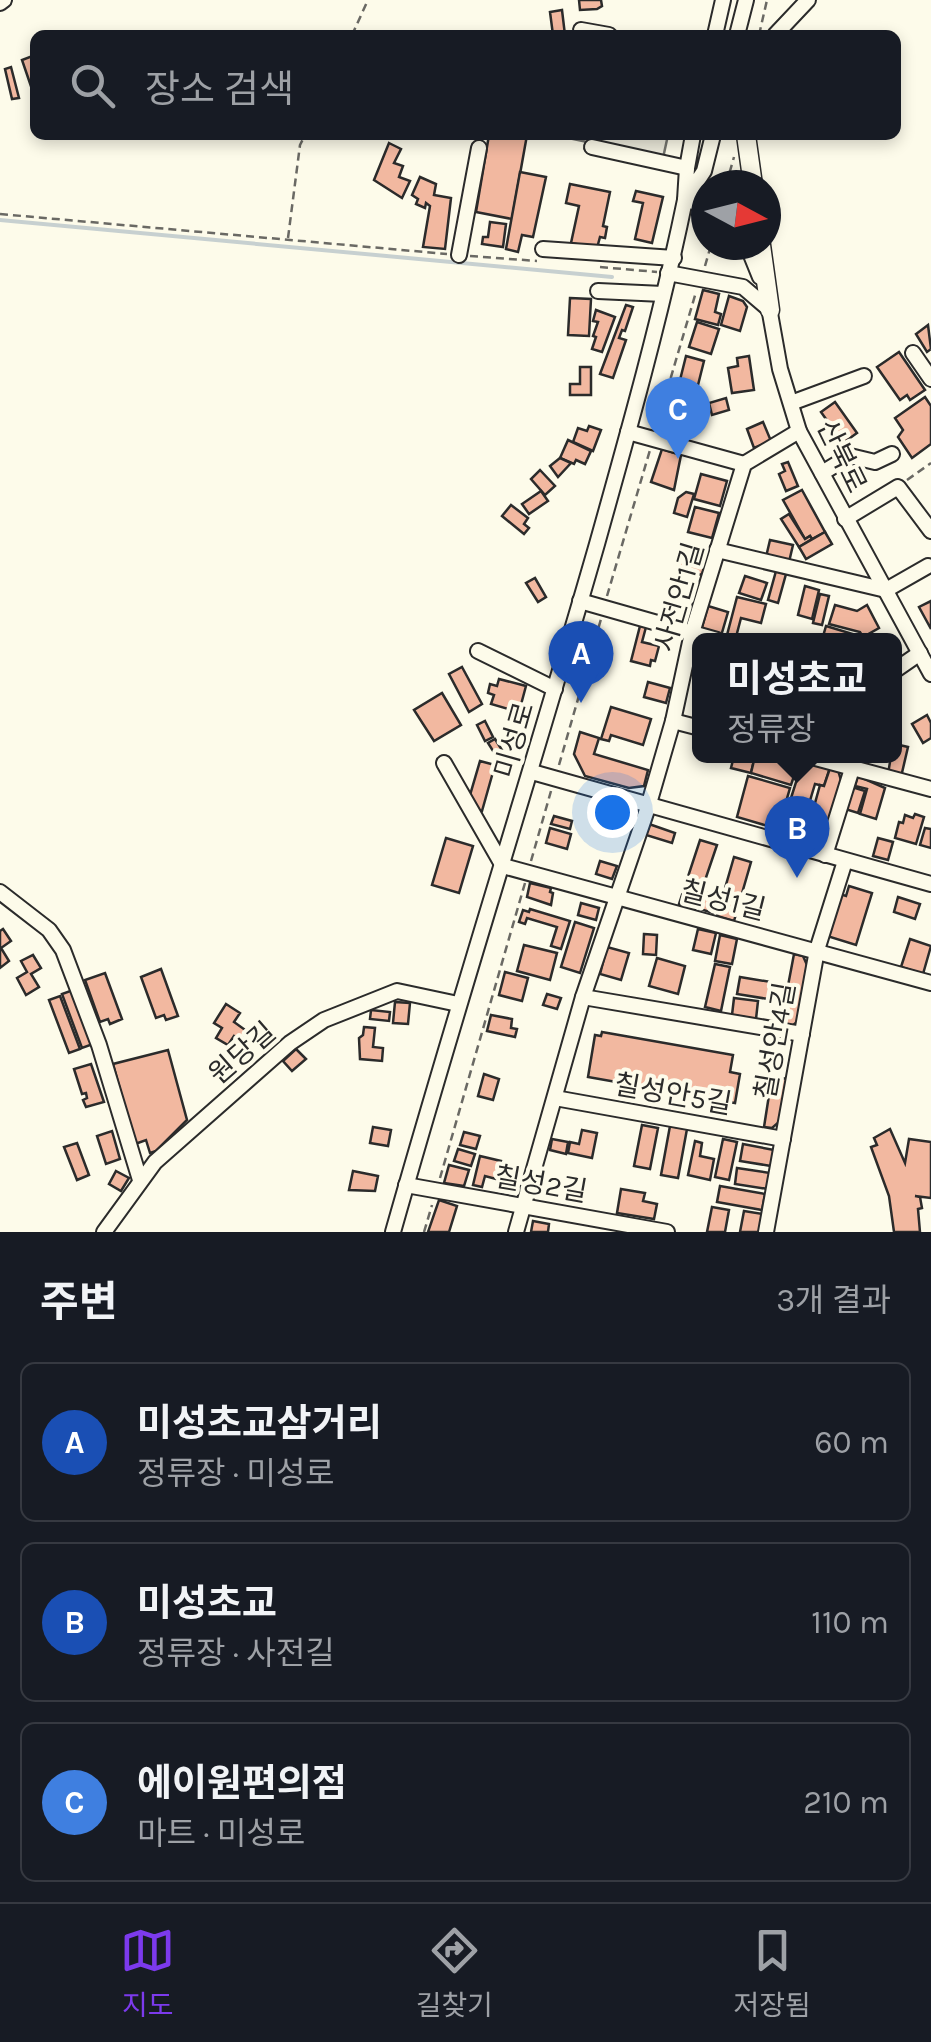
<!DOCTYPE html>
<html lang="ko">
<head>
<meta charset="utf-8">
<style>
  :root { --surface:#171b24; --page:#20242c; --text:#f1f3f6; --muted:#9ea1a6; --line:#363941; --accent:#7c3aed }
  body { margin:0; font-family:Karla,"Noto Sans KR",sans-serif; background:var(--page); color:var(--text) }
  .compass { position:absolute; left:691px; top:170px; width:90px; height:90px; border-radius:50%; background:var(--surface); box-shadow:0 5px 15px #0003; rotate:97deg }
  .you { position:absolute; left:612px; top:812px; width:35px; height:35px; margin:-25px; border:8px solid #fff; border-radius:50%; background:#1a73e8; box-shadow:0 0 0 15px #1a73e833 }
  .badge { display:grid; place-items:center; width:65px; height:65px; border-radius:50%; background:var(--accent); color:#fff; font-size:32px; font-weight:700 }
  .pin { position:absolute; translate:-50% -82px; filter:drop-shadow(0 2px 5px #0008) }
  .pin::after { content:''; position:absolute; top:52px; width:35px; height:30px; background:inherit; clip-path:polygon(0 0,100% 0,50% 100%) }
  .popup { position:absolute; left:692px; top:633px; width:210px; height:130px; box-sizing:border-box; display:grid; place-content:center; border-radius:15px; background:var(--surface); filter:drop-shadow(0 2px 8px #0005); font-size:32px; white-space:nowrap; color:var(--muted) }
  .popup b { font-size:38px; color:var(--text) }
  .popup::after { content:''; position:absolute; left:50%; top:100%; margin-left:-20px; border:20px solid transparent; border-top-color:var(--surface) }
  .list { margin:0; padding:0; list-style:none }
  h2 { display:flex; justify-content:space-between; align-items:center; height:130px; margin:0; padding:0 40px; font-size:42px }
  h2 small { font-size:32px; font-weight:400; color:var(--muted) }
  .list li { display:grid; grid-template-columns:65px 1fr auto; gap:30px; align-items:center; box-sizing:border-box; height:160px; margin:0 20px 20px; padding:0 20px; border:2px solid var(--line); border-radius:15px }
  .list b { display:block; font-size:38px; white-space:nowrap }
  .list p { margin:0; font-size:32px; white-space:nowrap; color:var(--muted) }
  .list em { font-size:32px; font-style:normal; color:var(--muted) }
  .icon { flex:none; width:55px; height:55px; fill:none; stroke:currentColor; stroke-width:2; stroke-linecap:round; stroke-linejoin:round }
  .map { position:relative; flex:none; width:931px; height:1232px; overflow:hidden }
  .search { position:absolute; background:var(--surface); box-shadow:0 5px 15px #0003; left:30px; right:30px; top:30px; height:110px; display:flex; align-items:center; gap:25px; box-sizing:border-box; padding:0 35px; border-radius:15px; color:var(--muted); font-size:38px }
  .sheet { height:670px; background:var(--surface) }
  nav { display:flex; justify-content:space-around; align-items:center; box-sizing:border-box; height:140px; border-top:2px solid var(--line); background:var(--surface); font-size:28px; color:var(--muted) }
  nav a { display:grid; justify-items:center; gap:5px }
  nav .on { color:var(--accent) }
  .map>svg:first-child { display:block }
  .parking { fill:#eceadb; stroke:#74746e; stroke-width:2.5 }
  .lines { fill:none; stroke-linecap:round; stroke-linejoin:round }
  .stream { stroke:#c7d0d0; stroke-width:4 }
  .building { fill:#f2b8a0; stroke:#2b2b2b; stroke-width:2.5 }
  .minor-casing { stroke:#2b2b2b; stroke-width:18 }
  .major-casing { stroke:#2b2b2b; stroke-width:21 }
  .path { stroke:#6a6964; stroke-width:2.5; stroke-dasharray:8 5; stroke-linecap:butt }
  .minor { stroke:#fdfbea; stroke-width:14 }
  .major { stroke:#fdfbea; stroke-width:18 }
  .labels { text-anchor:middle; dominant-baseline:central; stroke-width:8; stroke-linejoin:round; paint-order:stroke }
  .street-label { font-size:28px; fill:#2b2b2b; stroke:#fdfbea }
</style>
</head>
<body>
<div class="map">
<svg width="931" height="1232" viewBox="0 0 931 1232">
  <rect width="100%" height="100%" fill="#fdfbea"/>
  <path class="parking" d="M573,135H668L663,158L573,139Z"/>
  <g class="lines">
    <path class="stream" d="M0,220L612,277"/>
  </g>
  <g class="building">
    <path d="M579,0H601L602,6L597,9L580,10Z"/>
    <path d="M562,10L565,35H553L550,12Z"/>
    <path d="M35,55V98L22,60Z"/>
    <path d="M11,67L19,98L12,99L5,69Z"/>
    <path d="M489,135H527L512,219L476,212Z"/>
    <path d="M389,143L401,149L394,163L403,166L399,177L410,181L402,198L374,180Z"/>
    <path d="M520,172L546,177L533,237L522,235L518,252L506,249Z"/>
    <path d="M420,177L436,184L434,195L451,198L445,249L423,247L430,206L426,203L425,208L416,204L418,199L412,195Z"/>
    <path d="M570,184L610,192L603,226L607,227L605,238L600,237L597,248L571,243L579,206L566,203Z"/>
    <path d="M636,191L663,197L652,243L635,239L643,203L633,201Z"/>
    <path d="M490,222L506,224L503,247L482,244L483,237H488Z"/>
    <path d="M703,290L719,294L715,312L721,314L718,325L695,319Z"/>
    <path d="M729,296L743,301L747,307L740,331L721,325Z"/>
    <path d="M570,298L591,299L589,336L568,335Z"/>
    <path d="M626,305L633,307L625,331L622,330L619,338L626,340L613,378L600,374Z"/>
    <path d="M596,310L615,317L602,352L592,349L596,337L593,336L598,322L593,321Z"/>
    <path d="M697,322L719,329L711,354L689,347Z"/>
    <path d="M928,325L931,349L927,352L916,334Z"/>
    <path d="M899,352L925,390L910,400L907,395L900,400L877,367Z"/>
    <path d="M686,356L704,361L697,389L679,384Z"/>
    <path d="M749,356L754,390L732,393L728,368L738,366L737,358Z"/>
    <path d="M580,367H591V395H570V384H580Z"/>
    <path d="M925,397L931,406V444L912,458L898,437L903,430L895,418Z"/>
    <path d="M726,398L729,410L712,415L709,403Z"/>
    <path d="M835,402L857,433L843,443L821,412Z"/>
    <path d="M763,422L771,441L754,448L747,429Z"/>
    <path d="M589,426L601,430L593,451L573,442L578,428L587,431Z"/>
    <path d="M568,440L591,451L585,464L576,460L574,464L560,458Z"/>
    <path d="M662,449L681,455L674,490L651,482Z"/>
    <path d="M560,458L571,463L558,477L550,466Z"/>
    <path d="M788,462L798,486L786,491L779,474L785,471L782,464Z"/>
    <path d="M540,470L555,486L545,495L531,479Z"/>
    <path d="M701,474L727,481L720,506L694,499Z"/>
    <path d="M802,490L825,532L812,539L810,536L805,539L783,500Z"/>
    <path d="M541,491L548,501L529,514L522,504Z"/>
    <path d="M686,492L694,494L687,517L674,513L678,498Z"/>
    <path d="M511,505L528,518L524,524L529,528L524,534L502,516Z"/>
    <path d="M695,507L719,513L712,538L688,532Z"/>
    <path d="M789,514L805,539L810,536L812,539L799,547L781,519Z"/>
    <path d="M825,532L832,544L806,559L799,547Z"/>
    <path d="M770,540L793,545L789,562L766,557Z"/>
    <path d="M681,554L706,561L702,575L677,568Z"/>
    <path d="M776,571L786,574L778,603L768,600Z"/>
    <path d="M745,576L767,583L761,600L739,593Z"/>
    <path d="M535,578L546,597L538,602L526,583Z"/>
    <path d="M805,586L819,590L812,619L798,615Z"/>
    <path d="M820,594L829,596L822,625L813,623Z"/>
    <path d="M737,597L766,604L761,623L741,618L736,637L727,635Z"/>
    <path d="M931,601V629L919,607Z"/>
    <path d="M835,605L857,611L867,605L879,628L863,637L860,632L829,624Z"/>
    <path d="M708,606L728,612L721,636L701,631Z"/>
    <path d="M640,626L646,627L642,642L659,646L655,661L651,660L650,666L631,661Z"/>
    <path d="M826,626L856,635L854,640H822Z"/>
    <path d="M462,667L482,704L469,712L449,674Z"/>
    <path d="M499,679L526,686L519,712L491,704L494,695L488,693L490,684L497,686Z"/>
    <path d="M648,682L670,688L666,703L644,697Z"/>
    <path d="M442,693L461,725L434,741L414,710Z"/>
    <path d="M611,707L651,719L643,745L611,735L609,741L601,739Z"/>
    <path d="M927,715L931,723V738L923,743L912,724Z"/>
    <path d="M485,721L493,737L485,741L477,725Z"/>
    <path d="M580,732L599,738L594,754L648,770L644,786L629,788L585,776L574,754Z"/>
    <path d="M495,739L507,758L500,762L488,743Z"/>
    <path d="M895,744L908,747L901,777L888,774L891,756H894Z"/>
    <path d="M734,756H755L751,773L731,768Z"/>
    <path d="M755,756H780L799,761L791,785L751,773Z"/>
    <path d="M803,760L830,768L824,786L815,784L809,804L791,798Z"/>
    <path d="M480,761L495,765L482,811L474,809L468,802Z"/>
    <path d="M830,768L838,770L842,784L830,828L826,826L823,836L807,832L820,785L824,786Z"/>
    <path d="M748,776L790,788L778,829L737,817Z"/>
    <path d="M858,776L885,788L876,819L860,814L867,789L855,786Z"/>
    <path d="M852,787L865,791L858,813L845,809Z"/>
    <path d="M915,814L924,817L916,844L895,838L899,822L903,823L905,815L913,818Z"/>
    <path d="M554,816L572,821L570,829L551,824Z"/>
    <path d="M649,824L675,833L672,843L646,835Z"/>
    <path d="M550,828L571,834L567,849L546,843Z"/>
    <path d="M925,828L931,829V848L920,845Z"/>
    <path d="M446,838L473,846L459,893L432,885Z"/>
    <path d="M878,838L893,842L888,860L873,856Z"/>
    <path d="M700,840L717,845L695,910L679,904Z"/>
    <path d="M734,857L751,862L734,921L717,916Z"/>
    <path d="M600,861L617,866L612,879L596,874Z"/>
    <path d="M530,883L551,888L550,892L553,893L551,905L527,897Z"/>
    <path d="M849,886L872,893L856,945L827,936L840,894L846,896Z"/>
    <path d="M705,892L719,896L713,913L700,909Z"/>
    <path d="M898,897L920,904L915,919L894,912Z"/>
    <path d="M581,903L599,908L596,920L578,915Z"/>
    <path d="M530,909L570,921L561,949L551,946L557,927L527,918L525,924L519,922L523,910L529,912Z"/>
    <path d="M575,922L594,928L580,973L561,967Z"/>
    <path d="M3,929L11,941L1,948L9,961L0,968V931Z"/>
    <path d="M698,929L716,933L711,954L693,950Z"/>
    <path d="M644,934L657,935L656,955L643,954Z"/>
    <path d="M720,935L737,939L732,964L715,961Z"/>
    <path d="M910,939L931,946L923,974L901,967Z"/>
    <path d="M524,945L557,953L550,980L517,971Z"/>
    <path d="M607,947L629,953L621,980L600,974Z"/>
    <path d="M794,954L803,956L807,965L797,1022L788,1029L780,1028Z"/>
    <path d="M33,955L41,968L31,974L39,987L26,995L17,978L27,972L21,961Z"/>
    <path d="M657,958L685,966L678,994L649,986Z"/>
    <path d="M715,964L730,967L721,1011L705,1007Z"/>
    <path d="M161,969L178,1016L166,1020L164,1015L156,1018L141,977Z"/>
    <path d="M505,972L528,978L522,1001L499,995Z"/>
    <path d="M105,973L122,1019L110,1024L108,1019L100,1022L85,980Z"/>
    <path d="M740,977L777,983L774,1000L737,994Z"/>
    <path d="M73,990L93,1044L82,1048L62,994Z"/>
    <path d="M547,994L561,998L557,1009L543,1005Z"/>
    <path d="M60,996L80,1049L69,1053L49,1000Z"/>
    <path d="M734,998L758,1001L756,1019L732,1015Z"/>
    <path d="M395,1002L410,1003L408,1024L393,1023Z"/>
    <path d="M226,1004L240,1013L234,1022L248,1032L242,1041L234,1036L228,1045L216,1038L222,1028L214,1023Z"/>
    <path d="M371,1010L390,1012L389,1021L370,1019Z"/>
    <path d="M491,1015L512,1019L511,1028L517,1029L515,1037L487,1031Z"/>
    <path d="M364,1027L375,1028L373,1047L383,1048L382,1061L360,1059L359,1038L363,1035Z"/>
    <path d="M602,1032L733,1055L730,1072L740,1074L735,1103L588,1077L595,1035L601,1036Z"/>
    <path d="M296,1049L306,1059L292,1071L283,1061Z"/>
    <path d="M168,1050L187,1120L156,1151L150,1153L146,1140L135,1144L113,1064Z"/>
    <path d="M91,1064L104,1102L86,1107L83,1100L87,1098L86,1093L82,1094L74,1069Z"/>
    <path d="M484,1074L499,1079L493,1100L478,1096Z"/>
    <path d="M772,1076L787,1079L779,1122L772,1128L764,1127Z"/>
    <path d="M642,1125L658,1128L650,1169L634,1166Z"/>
    <path d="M670,1126L687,1129L678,1178L661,1175Z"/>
    <path d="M373,1127L391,1130L388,1146L370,1143Z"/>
    <path d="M890,1129L905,1163L909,1139L931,1142V1198L915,1196L920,1197L922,1208L918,1209L920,1232H894L889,1196L871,1147L877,1145L874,1138Z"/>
    <path d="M582,1130L597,1133L592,1158L568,1153L570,1142L579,1144Z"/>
    <path d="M112,1131L120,1159L106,1164L97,1136Z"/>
    <path d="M464,1132L480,1136L476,1149L460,1145Z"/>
    <path d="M552,1139L568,1142L566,1154L550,1150Z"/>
    <path d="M723,1139L737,1142L729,1180L715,1177Z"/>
    <path d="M695,1141L702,1143L700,1156L714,1159L710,1180L688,1175Z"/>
    <path d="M77,1143L89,1175L77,1180L64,1147Z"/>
    <path d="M743,1144L774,1150L771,1166L740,1161Z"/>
    <path d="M458,1149L475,1154L471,1166L454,1161Z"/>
    <path d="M480,1156L501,1161L496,1179L485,1176L482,1187L473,1185Z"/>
    <path d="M449,1165L469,1170L464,1186L444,1183Z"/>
    <path d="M737,1168L770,1173L768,1189L735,1184Z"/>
    <path d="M116,1171L129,1178L121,1191L109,1184Z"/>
    <path d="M353,1171L378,1176L375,1191L349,1190Z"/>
    <path d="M720,1186L765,1194L762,1210L717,1202Z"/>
    <path d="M621,1189L645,1193L643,1201L657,1204L654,1219L617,1213Z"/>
    <path d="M439,1200L457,1206L449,1232H428Z"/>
    <path d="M712,1207L729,1210L725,1232H707Z"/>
    <path d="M744,1211L763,1214L760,1232H740Z"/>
    <path d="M533,1221L549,1224L548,1232H531Z"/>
  </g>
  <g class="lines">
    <defs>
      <g id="minor">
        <path d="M0,3L4,0"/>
        <path d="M581,30L609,35"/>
        <path d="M715,35L723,0"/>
        <path d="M737,35L746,0"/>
        <path d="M775,35L808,0"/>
        <path d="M693,135L687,168L685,200L704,171L713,135"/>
        <path d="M592,147L687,168"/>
        <path d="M747,245L760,277"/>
        <path d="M543,249L674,258"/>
        <path d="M459,255L479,148"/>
        <path d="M668,273L743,287L770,310"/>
        <path d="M598,291L663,294"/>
        <path d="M768,302L780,369L799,431L931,674"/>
        <path d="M913,353L931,379"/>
        <path d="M791,403L864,376"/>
        <path d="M628,432L744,464"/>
        <path d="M822,473L850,456L875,462L892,454"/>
        <path d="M845,519L898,487L931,531"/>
        <path d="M717,550L886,590L928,566"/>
        <path d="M580,601L717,640"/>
        <path d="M478,651L555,689"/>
        <path d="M894,671L920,653"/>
        <path d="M673,721L700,728"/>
        <path d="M808,756L931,789"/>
        <path d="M444,763L503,866L931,983"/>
        <path d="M532,772L931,884"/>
        <path d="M825,855L856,756"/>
        <path d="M0,892L49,930L63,950L99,1045L140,1180"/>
        <path d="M583,997L802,1034"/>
        <path d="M555,1098L783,1139"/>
        <path d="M406,1185L667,1232"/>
        <path d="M104,1232L155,1162L290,1043L324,1020L397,991L458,1004"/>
        <path d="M393,1232C458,1002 531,774 597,544C629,430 661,316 685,200L706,205"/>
        <path d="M516,1232L583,997L648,807L673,721L692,633L744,464L799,431"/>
        <path d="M766,1232L817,950L845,861"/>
      </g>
      <g id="major">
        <path d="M746,135L753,185"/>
        <path d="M761,245L770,310"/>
      </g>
    </defs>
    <use href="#minor" class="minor-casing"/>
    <use href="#major" class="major-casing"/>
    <g class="path">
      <path d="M352,35L368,0"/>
      <path d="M759,35L767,0"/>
      <path d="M726,185L734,157"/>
      <path d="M0,214L447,254"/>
      <path d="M288,238L300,145L305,135"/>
      <path d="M470,256L537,261"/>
      <path d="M705,266L711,245"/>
      <path d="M600,267L657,272"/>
      <path d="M656,428L696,292"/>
      <path d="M907,480L931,463"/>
      <path d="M607,596L650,450"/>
      <path d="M559,765L601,619"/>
      <path d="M531,861L551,791"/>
      <path d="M440,1178L525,883"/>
      <path d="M424,1232L432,1205"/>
    </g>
    <use href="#minor" class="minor"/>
    <use href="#major" class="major"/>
  </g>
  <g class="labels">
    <g class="street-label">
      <text transform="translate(842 456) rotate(64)">산북로</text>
      <text transform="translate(679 597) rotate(-74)">사전안1길</text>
      <text transform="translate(514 740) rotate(-74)">미성로</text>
      <text transform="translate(723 900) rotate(14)">칠성1길</text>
      <text transform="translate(775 1041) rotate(-80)">칠성안4길</text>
      <text transform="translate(242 1053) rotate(-41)">원당길</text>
      <text transform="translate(673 1094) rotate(10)">칠성안5길</text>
      <text transform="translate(541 1184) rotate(10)">칠성2길</text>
    </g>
  </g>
</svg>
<svg class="compass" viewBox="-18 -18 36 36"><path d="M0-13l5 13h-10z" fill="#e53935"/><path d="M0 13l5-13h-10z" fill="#9ea1a6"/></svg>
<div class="you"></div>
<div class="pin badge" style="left:581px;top:703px;background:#1a4fb4">A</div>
<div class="pin badge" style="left:797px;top:878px;background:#1a4fb4">B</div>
<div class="popup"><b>미성초교</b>정류장</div>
<div class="pin badge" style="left:678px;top:459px;background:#3f7fe0">C</div>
<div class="search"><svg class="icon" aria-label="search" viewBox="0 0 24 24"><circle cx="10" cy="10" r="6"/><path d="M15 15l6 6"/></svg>장소 검색</div>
</div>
<section class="sheet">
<h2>주변<small>3개 결과</small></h2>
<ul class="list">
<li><span class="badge" style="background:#1a4fb4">A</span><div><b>미성초교삼거리</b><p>정류장 · 미성로</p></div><em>60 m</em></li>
<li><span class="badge" style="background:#1a4fb4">B</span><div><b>미성초교</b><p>정류장 · 사전길</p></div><em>110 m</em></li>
<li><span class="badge" style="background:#3f7fe0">C</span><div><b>에이원편의점</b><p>마트 · 미성로</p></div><em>210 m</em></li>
</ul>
</section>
<nav>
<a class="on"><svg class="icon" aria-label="map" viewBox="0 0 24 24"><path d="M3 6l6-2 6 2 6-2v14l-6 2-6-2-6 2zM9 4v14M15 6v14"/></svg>지도</a>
<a><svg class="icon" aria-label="directions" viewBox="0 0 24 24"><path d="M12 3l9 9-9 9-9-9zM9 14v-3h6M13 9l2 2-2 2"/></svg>길찾기</a>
<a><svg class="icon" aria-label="saved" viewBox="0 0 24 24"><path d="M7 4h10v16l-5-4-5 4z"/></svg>저장됨</a>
</nav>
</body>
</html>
